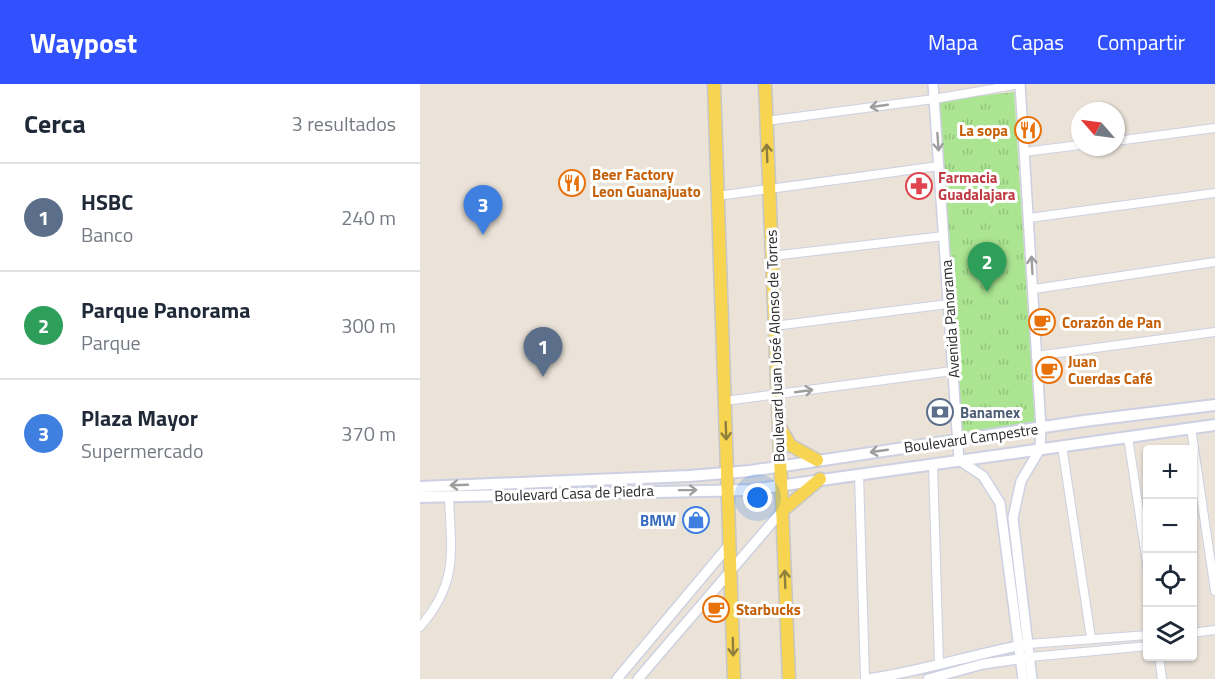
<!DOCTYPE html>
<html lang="es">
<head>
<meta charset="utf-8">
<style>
  :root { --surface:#fff; --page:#f6f6f7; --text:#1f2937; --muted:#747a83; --line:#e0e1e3; --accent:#3151ff }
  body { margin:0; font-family:"Titillium Web",sans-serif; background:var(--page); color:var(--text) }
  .controls { position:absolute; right:18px; bottom:18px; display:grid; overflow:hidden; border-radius:6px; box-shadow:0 2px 4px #0004 }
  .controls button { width:54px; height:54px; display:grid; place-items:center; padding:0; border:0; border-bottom:2px solid var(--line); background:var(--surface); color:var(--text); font:30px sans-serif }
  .compass { position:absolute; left:651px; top:18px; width:54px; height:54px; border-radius:50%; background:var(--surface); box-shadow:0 2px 4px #0004; rotate:298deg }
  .you { position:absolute; left:338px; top:414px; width:21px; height:21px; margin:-15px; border:4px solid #fff; border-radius:50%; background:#1a73e8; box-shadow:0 0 0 9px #1a73e833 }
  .badge { display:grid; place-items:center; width:39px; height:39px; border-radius:50%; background:var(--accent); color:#fff; font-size:20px; font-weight:700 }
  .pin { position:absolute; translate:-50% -50px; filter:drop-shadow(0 2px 3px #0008) }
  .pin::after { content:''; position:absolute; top:32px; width:21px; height:18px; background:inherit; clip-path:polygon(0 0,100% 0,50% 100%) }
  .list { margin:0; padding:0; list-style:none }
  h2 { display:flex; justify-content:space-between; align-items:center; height:78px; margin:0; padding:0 24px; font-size:26px }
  h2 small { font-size:20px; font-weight:400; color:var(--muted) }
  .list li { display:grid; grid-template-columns:39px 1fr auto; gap:18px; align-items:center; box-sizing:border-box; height:108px; padding:0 24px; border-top:2px solid var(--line) }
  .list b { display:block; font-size:22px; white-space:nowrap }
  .list p { margin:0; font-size:20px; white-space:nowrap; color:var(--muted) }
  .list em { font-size:20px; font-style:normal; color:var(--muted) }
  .icon { flex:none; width:33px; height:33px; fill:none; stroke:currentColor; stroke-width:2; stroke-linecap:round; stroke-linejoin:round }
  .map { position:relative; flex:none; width:795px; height:595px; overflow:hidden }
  header { display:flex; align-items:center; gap:36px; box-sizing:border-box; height:84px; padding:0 30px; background:var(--accent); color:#fff }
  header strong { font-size:28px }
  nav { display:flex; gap:33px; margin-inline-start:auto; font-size:21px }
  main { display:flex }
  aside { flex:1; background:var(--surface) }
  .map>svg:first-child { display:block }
  .park { fill:url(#park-tufts) }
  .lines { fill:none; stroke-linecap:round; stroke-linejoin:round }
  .minor-casing { stroke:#cdd0e2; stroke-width:10 }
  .tertiary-casing { stroke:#cdd0e2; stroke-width:12 }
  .secondary-casing { stroke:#cdd0e2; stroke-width:14 }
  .primary-casing { stroke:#c7c7c7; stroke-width:15 }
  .minor { stroke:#fff; stroke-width:8 }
  .tertiary { stroke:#fff; stroke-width:9 }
  .secondary { stroke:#fff; stroke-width:10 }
  .primary { stroke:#f7d551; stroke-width:12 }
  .oneway { stroke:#9e9e9e }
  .oneway2 { stroke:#8f7e3c }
  .labels { text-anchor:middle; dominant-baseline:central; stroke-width:6; stroke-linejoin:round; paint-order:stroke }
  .food-label { font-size:15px; font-weight:bold; fill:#c56008; stroke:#fff; text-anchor:start }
  .health-label { font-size:15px; font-weight:bold; fill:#be3a42; stroke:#fff; text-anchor:start }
  .street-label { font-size:15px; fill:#272727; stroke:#fff }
  .service-label { font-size:15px; font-weight:bold; fill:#4e5e75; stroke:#fff; text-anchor:start }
  .shop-label { font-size:15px; font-weight:bold; fill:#366cbe; stroke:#fff; text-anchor:end }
</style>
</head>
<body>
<header>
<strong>Waypost</strong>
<nav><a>Mapa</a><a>Capas</a><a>Compartir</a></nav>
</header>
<main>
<aside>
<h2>Cerca<small>3 resultados</small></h2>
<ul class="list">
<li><span class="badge" style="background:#5c6f8a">1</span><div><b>HSBC</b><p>Banco</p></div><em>240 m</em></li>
<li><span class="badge" style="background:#2e9e5b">2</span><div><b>Parque Panorama</b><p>Parque</p></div><em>300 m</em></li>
<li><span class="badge" style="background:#3f7fe0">3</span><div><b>Plaza Mayor</b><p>Supermercado</p></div><em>370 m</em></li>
</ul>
</aside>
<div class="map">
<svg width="795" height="595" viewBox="0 0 795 595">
  <defs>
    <pattern id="park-tufts" width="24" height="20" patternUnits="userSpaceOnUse" patternTransform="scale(1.5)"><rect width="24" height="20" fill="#abe591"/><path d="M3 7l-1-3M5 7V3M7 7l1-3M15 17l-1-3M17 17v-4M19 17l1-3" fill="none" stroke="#93c47d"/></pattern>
  </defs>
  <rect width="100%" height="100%" fill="#ebe3d8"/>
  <path class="park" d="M594,8L615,339L538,350L517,17Z"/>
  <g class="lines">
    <defs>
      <g id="minor">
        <path d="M346,37L514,15L600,0"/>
        <path d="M696,57L795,44"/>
        <path d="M604,68L660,61"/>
        <path d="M297,112L519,82"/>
        <path d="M609,134L795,109"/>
        <path d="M352,172L524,152"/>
        <path d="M614,205L795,178"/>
        <path d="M354,242L528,220"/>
        <path d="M616,272L795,248"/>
        <path d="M305,317L532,287"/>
        <path d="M771,344L795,507"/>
        <path d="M708,353L728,486"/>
        <path d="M642,362L671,554"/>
        <path d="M513,380L519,580"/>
        <path d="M439,390L445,595"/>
        <path d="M0,543C39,498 31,468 29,412"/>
        <path d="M772,549L795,546"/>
        <path d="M608,560L728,551"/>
        <path d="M739,572L742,595"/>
        <path d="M610,573L728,562"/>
      </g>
      <g id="tertiary">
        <path d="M513,0L539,376L563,392L580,419L603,595"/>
        <path d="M600,0L621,344L620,365L601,397L593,434L612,595"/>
        <path d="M197,595L310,460"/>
        <path d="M218,595L362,427"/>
        <path d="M447,595C500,588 550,571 602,561"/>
        <path d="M508,595L563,580L605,574"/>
      </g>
      <g id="secondary">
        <path d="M0,403L269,392L330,387L664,337L795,321"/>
        <path d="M0,413L330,406L795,341"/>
      </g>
      <g id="primary">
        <path d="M294,0L314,595"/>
        <path d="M345,0L369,595"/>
        <path d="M361,345L370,361L397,376"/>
        <path d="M362,427L400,395"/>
      </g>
    </defs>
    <use href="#minor" class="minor-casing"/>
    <use href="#tertiary" class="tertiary-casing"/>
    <use href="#secondary" class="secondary-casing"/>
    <use href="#primary" class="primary-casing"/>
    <use href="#minor" class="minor"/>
    <use href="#tertiary" class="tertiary"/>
    <use href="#secondary" class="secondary"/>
    <use href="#primary" class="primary"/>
  </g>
  <defs><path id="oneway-shaft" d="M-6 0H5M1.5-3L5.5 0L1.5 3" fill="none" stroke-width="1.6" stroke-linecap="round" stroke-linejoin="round" transform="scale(1.5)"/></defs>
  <g class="oneway">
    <use href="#oneway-shaft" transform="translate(459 22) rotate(172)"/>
    <use href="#oneway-shaft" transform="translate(518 58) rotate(86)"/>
    <use href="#oneway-shaft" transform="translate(612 181) rotate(-93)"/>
    <use href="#oneway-shaft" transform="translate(384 307) rotate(-8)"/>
    <use href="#oneway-shaft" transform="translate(459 367) rotate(172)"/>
    <use href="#oneway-shaft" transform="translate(39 401) rotate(178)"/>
    <use href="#oneway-shaft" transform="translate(268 406) rotate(-1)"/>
  </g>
  <g class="oneway2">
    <use href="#oneway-shaft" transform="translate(347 69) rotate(-92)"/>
    <use href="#oneway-shaft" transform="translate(306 347) rotate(88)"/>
    <use href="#oneway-shaft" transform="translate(365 495) rotate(-92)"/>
    <use href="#oneway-shaft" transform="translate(313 563) rotate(89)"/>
  </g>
  <defs>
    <symbol id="restaurant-ring" viewBox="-11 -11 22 22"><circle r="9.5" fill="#fff" stroke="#e8710a" stroke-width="1.5"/><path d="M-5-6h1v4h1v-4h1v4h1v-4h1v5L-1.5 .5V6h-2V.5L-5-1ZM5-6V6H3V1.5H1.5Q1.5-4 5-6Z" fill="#e8710a"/></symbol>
    <symbol id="pharmacy-ring" viewBox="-11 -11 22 22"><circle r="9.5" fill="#fff" stroke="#e0444e" stroke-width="1.5"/><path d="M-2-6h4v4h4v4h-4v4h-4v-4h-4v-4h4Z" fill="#e0444e"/></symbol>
    <symbol id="cafe-ring" viewBox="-11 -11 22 22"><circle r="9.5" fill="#fff" stroke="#e8710a" stroke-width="1.5"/><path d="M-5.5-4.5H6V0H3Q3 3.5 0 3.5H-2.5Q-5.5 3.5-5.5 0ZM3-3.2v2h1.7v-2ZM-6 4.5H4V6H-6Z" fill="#e8710a"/></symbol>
    <symbol id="bank-ring" viewBox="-11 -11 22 22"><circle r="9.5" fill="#fff" stroke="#5c6f8a" stroke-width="1.5"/><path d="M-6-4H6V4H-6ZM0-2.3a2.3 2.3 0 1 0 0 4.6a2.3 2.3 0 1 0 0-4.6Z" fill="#5c6f8a"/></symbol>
    <symbol id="shop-ring" viewBox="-11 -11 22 22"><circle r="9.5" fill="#fff" stroke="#3f7fe0" stroke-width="1.5"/><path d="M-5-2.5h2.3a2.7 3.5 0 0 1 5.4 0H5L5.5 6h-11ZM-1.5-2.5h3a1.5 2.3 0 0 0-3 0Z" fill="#3f7fe0"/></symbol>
  </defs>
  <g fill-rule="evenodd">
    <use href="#restaurant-ring" x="593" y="31" width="30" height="30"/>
    <use href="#restaurant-ring" x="137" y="84" width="30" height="30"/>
    <use href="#pharmacy-ring" x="484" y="87" width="30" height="30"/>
    <use href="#cafe-ring" x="607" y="223" width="30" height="30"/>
    <use href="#cafe-ring" x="614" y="271" width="30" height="30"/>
    <use href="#bank-ring" x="505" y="313" width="30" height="30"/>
    <use href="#shop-ring" x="261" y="421" width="30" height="30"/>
    <use href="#cafe-ring" x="281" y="510" width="30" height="30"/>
  </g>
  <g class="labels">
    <g class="food-label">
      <text x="588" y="46" text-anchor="end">La sopa</text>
      <text x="172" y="90">Beer Factory<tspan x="172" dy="17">Leon Guanajuato</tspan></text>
      <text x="642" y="238">Corazón de Pan</text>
      <text x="648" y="277">Juan<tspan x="648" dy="17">Cuerdas Café</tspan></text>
      <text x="316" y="525">Starbucks</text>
    </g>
    <g class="health-label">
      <text x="518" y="93">Farmacia<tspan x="518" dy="17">Guadalajara</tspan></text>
    </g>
    <g class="street-label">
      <text transform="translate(530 235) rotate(-94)">Avenida Panorama</text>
      <text transform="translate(355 262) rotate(-92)">Boulevard Juan José Alonso de Torres</text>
      <text transform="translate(551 354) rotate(-8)">Boulevard Campestre</text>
      <text transform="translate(154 409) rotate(-2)">Boulevard Casa de Piedra</text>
    </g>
    <g class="service-label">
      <text x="540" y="328">Banamex</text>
    </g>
    <g class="shop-label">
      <text x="256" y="436">BMW</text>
    </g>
  </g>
</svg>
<div class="controls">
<button>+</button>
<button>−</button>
<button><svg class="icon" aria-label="locate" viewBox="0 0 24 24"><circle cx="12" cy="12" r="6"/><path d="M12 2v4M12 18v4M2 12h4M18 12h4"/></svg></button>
<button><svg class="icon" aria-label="layers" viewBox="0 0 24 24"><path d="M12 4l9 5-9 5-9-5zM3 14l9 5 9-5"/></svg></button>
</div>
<svg class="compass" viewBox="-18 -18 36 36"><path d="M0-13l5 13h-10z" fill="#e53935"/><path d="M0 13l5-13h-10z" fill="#747a83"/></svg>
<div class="you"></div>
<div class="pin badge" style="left:123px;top:293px;background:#5c6f8a">1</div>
<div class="pin badge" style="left:567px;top:208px;background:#2e9e5b">2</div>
<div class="pin badge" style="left:63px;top:151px;background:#3f7fe0">3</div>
</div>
</main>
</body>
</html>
